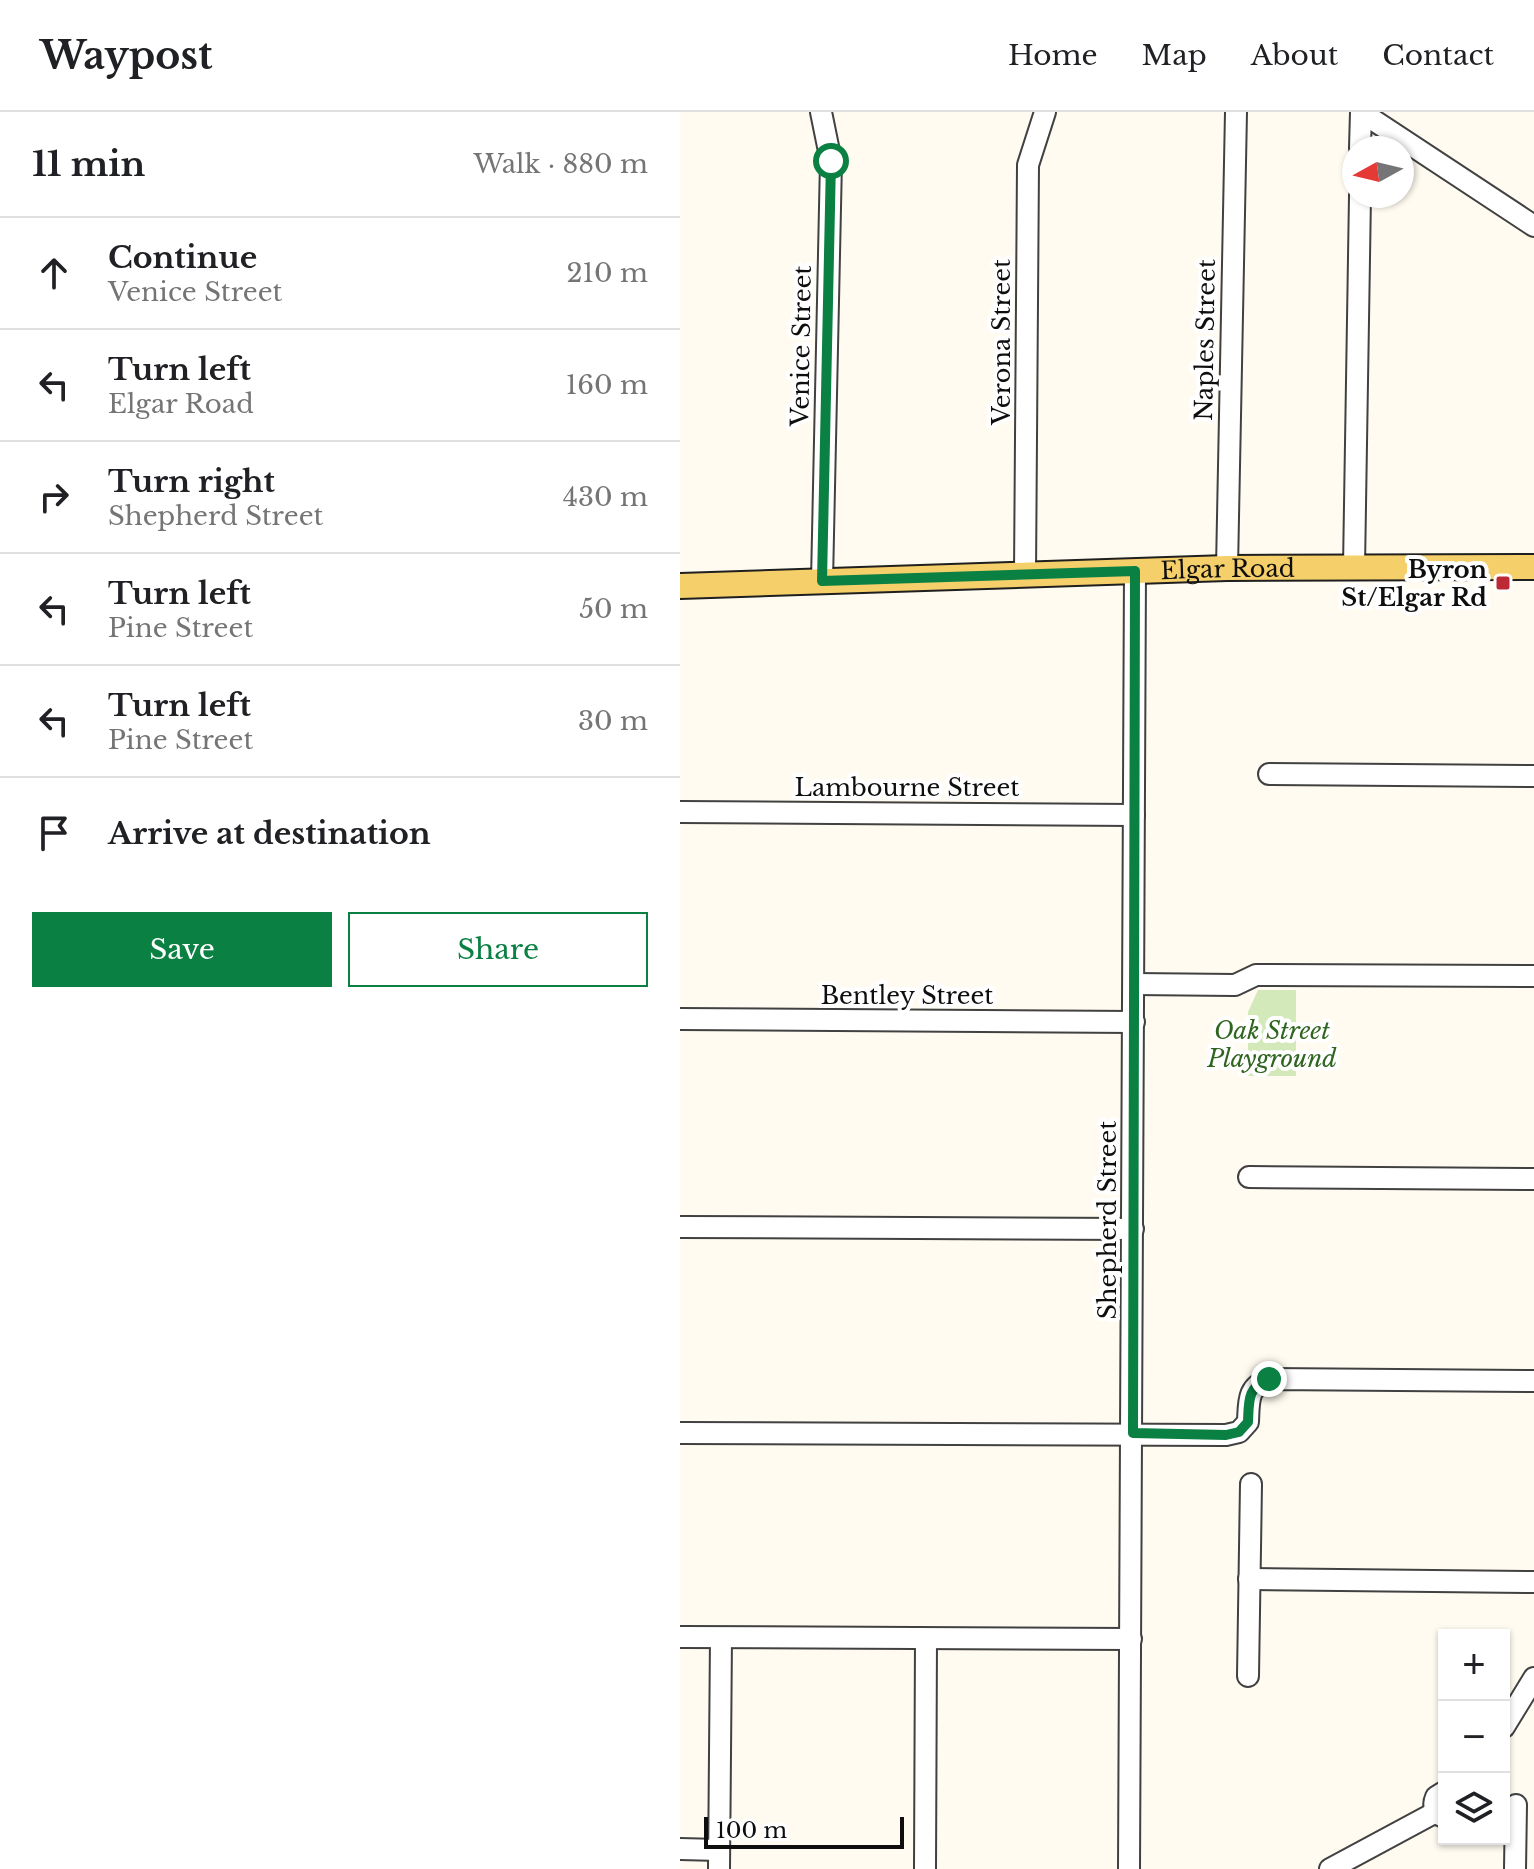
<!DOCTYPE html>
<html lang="en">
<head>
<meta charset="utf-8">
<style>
  :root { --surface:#fff; --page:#f2f2f2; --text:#202124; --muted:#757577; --line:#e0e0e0; --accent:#0b8043 }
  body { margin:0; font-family:"Libre Baskerville",serif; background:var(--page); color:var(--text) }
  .controls { position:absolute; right:24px; bottom:24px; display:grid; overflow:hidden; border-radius:0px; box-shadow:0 2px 6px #0004 }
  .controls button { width:72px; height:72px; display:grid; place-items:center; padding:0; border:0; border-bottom:2px solid var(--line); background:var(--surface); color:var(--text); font:40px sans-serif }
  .compass { position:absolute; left:662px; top:24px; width:72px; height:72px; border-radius:50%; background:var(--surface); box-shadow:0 2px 6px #0004; rotate:262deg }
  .scale { position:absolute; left:24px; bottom:20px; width:200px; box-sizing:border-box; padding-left:8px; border:4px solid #0e0e0e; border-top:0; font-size:22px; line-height:28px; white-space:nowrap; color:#0e0e0e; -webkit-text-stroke:6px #fff; paint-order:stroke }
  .stop { position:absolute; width:24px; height:24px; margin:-18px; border:6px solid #0b8043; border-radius:50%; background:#fff }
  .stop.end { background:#0b8043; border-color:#fff; box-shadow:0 2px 8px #0008 }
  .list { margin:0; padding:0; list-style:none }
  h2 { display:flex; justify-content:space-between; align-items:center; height:104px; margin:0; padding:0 32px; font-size:34px }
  h2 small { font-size:26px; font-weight:400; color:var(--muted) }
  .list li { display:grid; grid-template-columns:52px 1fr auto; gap:24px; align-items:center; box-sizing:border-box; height:112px; padding:0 32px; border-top:2px solid var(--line) }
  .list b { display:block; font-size:30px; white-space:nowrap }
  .list p { margin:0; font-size:26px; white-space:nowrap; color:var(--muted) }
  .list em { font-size:26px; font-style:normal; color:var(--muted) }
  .actions { display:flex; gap:16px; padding:24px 32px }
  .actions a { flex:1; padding:18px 0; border:2px solid var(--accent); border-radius:0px; text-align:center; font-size:28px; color:var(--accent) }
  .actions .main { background:var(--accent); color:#fff }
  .icon { flex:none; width:44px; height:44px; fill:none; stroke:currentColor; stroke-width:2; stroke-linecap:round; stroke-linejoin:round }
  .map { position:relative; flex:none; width:854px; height:1757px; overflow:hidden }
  header { display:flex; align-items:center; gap:48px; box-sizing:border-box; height:112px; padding:0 40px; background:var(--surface); border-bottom:2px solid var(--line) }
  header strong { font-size:38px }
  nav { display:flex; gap:44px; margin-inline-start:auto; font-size:28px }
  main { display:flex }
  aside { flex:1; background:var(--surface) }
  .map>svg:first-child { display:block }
  .green { fill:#d4e9ba }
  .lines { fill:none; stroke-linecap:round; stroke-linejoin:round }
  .minor-casing { stroke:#414141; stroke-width:24 }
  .major-casing { stroke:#1f1f1f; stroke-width:28 }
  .minor { stroke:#fff; stroke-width:20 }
  .major { stroke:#f5cf69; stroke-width:24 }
  .route { stroke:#0b8043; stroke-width:10 }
  .poi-dot { fill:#bc2935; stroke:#fff; stroke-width:3 }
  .labels { text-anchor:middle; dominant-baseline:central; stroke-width:8; stroke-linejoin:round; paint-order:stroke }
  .street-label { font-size:24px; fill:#0e0e0e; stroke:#fff }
  .poi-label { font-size:24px; font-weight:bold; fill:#0e0e0e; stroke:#fff; text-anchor:end }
  .park-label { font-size:24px; font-style:italic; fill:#306520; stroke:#fff }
</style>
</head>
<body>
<header>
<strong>Waypost</strong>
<nav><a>Home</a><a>Map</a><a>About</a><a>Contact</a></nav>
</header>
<main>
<aside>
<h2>11 min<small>Walk · 880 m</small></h2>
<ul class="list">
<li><svg class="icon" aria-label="ahead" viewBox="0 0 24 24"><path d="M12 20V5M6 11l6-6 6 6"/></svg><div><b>Continue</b><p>Venice Street</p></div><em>210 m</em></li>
<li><svg class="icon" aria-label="left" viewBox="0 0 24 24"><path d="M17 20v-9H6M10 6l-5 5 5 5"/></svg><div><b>Turn left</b><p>Elgar Road</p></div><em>160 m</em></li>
<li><svg class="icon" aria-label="right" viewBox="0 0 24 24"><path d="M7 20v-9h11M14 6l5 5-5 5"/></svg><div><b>Turn right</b><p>Shepherd Street</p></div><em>430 m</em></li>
<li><svg class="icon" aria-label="left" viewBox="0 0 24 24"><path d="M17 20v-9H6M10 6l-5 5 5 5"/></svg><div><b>Turn left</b><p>Pine Street</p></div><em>50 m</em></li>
<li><svg class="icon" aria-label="left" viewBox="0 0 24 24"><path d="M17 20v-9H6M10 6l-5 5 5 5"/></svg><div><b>Turn left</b><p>Pine Street</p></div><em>30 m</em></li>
<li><svg class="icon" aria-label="arrive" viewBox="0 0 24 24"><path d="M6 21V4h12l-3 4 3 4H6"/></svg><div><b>Arrive at destination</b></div></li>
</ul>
<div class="actions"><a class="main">Save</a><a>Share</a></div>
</aside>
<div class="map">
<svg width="854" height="1757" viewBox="0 0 854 1757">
  <rect width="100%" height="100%" fill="#fffbf0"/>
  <path class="green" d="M578,878H616V964H568V900Z"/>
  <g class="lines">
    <defs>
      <g id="minor">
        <path d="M141,0L151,49L142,469"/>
        <path d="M681,0L854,114"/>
        <path d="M680,36L681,0"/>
        <path d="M674,455L680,84"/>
        <path d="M547,456L556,0"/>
        <path d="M345,462L348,53L365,0"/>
        <path d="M589,662L854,664"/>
        <path d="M0,700L454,703"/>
        <path d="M454,872L555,873L576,863L854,864"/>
        <path d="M0,907L454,910"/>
        <path d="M569,1065L854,1067"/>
        <path d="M0,1115L453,1117"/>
        <path d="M0,1321L546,1323L559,1320L568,1310C569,1289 567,1275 589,1267L854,1269"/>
        <path d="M569,1467L854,1470"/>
        <path d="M0,1525L451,1527"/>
        <path d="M568,1564L571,1372"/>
        <path d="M824,1615L854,1566"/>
        <path d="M764,1680L756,1685C752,1694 755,1702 764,1705"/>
        <path d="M0,1737L39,1738"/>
        <path d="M39,1757L41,1526"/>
        <path d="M245,1757L246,1528"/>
        <path d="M449,1757L455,459"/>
        <path d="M650,1757L756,1700"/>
        <path d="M835,1757L836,1693"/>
      </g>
      <g id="major">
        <path id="s1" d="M0,474L547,456L854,455"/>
      </g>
    </defs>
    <use href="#minor" class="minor-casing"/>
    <use href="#major" class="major-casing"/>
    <use href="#minor" class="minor"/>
    <use href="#major" class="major"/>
  </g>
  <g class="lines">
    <path class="route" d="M151,49L142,469L455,459L453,1321L546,1323L559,1320L568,1310C569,1289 567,1275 589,1267"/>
  </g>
  <rect class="poi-dot" x="815" y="463" width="16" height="16" rx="4"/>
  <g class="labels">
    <g class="street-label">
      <text transform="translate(525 228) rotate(-89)">Naples Street</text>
      <text transform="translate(321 230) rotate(-90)">Verona Street</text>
      <text transform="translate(121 234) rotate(-89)">Venice Street</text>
      <text stroke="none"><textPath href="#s1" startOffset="548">Elgar Road</textPath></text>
      <text x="227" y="675">Lambourne Street</text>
      <text x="227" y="883">Bentley Street</text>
      <text transform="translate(427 1108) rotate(-90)">Shepherd Street</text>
    </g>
    <g class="poi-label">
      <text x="807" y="457">Byron<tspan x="807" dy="28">St/Elgar Rd</tspan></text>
    </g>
    <g class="park-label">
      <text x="592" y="918">Oak Street<tspan x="592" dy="28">Playground</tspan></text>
    </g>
  </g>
</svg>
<div class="controls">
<button>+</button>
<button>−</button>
<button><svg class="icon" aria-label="layers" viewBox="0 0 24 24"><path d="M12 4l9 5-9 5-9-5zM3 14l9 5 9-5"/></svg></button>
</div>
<svg class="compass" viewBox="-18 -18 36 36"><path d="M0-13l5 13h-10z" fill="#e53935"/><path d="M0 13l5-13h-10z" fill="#757577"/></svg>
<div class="scale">100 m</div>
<div class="stop" style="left:151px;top:49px"></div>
<div class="stop end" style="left:589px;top:1267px"></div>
</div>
</main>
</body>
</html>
